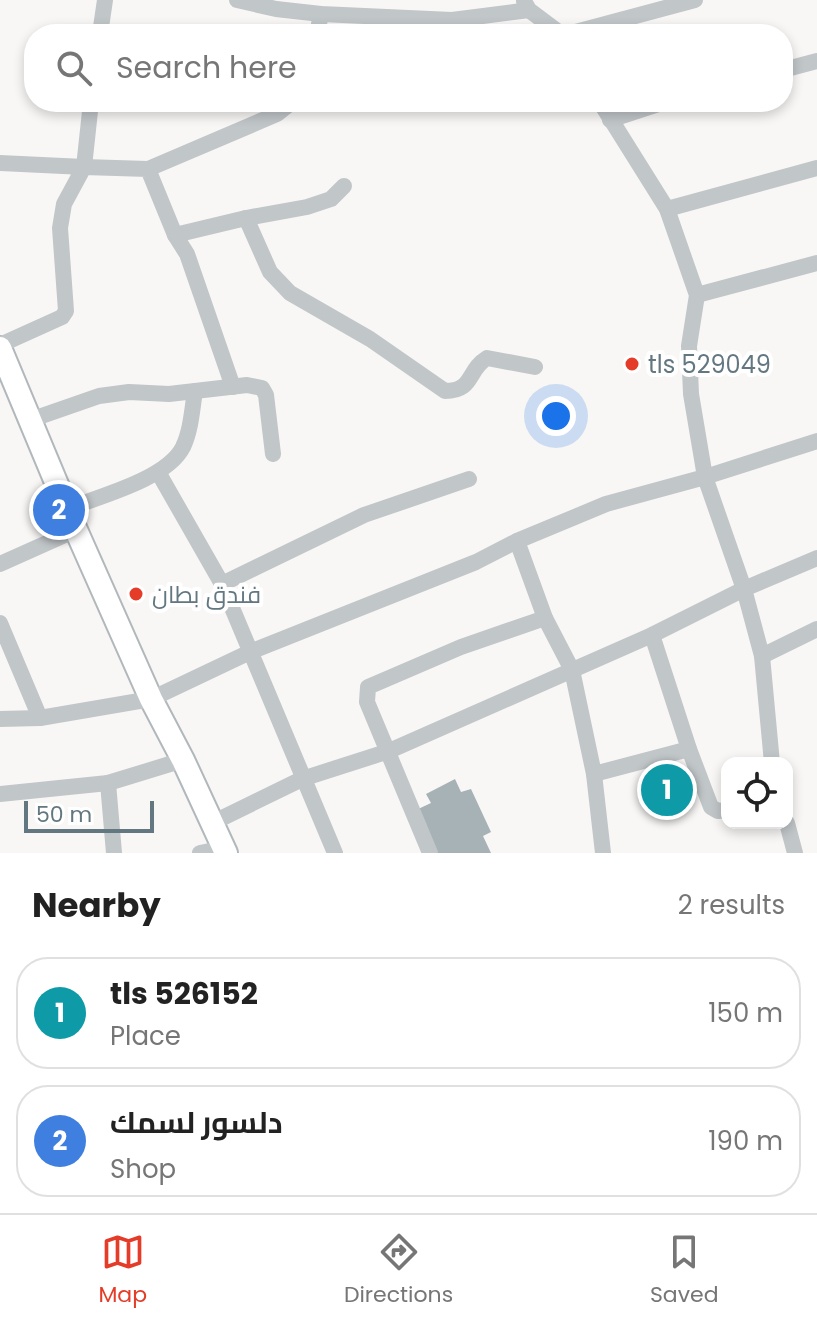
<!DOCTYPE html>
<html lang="en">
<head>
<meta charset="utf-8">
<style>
  :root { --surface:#fff; --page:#f6f6f6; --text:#222; --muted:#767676; --line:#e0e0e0; --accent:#e43c28 }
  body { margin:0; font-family:Poppins,Cairo,sans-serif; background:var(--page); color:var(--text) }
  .controls { position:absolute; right:24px; bottom:24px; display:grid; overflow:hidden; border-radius:16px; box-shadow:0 4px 12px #0003 }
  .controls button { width:72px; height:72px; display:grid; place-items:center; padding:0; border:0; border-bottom:2px solid var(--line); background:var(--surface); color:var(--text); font:40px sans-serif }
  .scale { position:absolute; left:24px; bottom:20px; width:130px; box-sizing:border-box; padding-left:8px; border:4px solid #637780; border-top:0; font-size:22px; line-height:28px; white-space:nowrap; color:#637780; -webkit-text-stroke:6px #fff; paint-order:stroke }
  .you { position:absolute; left:556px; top:416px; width:28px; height:28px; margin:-20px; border:6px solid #fff; border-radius:50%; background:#1a73e8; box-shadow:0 0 0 12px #1a73e833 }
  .badge { display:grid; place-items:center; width:52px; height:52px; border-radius:50%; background:var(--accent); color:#fff; font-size:26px; font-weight:700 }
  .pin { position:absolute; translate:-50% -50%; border:4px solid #fff; box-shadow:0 2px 8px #0006 }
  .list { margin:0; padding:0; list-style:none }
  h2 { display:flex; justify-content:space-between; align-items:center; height:104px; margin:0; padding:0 32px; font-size:34px }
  h2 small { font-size:26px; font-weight:400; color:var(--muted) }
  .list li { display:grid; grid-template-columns:52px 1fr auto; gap:24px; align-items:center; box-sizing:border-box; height:112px; margin:0 16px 16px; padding:0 16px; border:2px solid var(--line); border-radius:32px }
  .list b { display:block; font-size:30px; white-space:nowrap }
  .list p { margin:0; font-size:26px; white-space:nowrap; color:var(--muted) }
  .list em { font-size:26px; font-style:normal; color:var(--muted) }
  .icon { flex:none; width:44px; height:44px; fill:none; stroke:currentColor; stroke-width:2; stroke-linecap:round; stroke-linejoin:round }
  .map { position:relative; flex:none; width:817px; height:853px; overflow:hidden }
  .search { position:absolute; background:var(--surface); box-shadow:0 4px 12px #0003; left:24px; right:24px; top:24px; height:88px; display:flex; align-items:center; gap:20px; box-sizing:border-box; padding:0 28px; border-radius:32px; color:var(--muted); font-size:30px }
  .sheet { height:360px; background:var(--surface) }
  nav { display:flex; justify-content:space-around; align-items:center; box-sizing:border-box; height:112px; border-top:2px solid var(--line); background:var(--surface); font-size:22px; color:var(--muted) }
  nav a { display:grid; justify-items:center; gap:4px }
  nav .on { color:var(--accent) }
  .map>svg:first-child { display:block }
  .building { fill:#a7b2b6 }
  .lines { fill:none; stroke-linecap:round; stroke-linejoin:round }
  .secondary-casing { stroke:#b1b8bc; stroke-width:26 }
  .minor { stroke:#c1c6c9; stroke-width:16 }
  .secondary { stroke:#fff; stroke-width:22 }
  .poi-dot { fill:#e43c28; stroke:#fff; stroke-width:3 }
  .labels { text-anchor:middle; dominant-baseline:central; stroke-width:8; stroke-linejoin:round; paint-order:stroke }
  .poi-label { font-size:24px; fill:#637780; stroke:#fff; text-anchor:start }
</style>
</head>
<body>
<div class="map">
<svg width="817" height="853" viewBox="0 0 817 853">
  <rect width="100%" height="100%" fill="#f8f7f5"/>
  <path class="building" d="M455,779L461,792L471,789L491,832L483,836L491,853H435L416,810L431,803L426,794Z"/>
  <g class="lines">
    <defs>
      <path id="secondary" d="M0,348L76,530L151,699L183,760L226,853"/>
    </defs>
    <use href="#secondary" class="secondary-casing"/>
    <g class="minor">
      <path d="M237,0L276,9L321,14L452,20L529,10"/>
      <path d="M524,1L529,10L561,34"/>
      <path d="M100,34L105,0"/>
      <path d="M317,34L321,14"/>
      <path d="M568,34L695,0"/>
      <path d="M783,70L817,61"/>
      <path d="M600,102L667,209L697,295L689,346L691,394L705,477L744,589L762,656L772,763"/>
      <path d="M610,120L665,102"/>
      <path d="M0,163L84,167L91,102"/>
      <path d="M148,169L277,114L292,102"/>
      <path d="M667,209L817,168"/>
      <path d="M246,218L270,272L290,293L370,339L445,391C474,391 467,370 487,358L535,367"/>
      <path d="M175,235L246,218L307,207L331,199L344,186"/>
      <path d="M697,295L817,263"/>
      <path d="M0,345L62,317L66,311L60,228L64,204L84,167L148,169L175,235L187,254L233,387"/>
      <path d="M30,420L99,396L129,392L169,394L247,385L262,388L266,395L273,454"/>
      <path d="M158,472L222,584L335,853"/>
      <path d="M67,509C100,496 167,479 183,447C191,430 192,410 195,391"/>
      <path d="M517,541L545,618L572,670L594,774L603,853"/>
      <path d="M0,564L76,530"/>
      <path d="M222,584L364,515L469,479"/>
      <path d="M0,623L40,718"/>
      <path d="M652,635L689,749L711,807L718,811L727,810"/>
      <path d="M762,656L817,629"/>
      <path d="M0,719L40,718L151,699L250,652L476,562L517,541L606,504L705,477L817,441"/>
      <path d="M594,774L689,749"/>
      <path d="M108,783L114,853"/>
      <path d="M0,794L108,783L183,760"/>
      <path d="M212,823L302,779L389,751L652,635L744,589L817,558"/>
      <path d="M787,823L795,853"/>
      <path d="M200,853L224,848"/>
      <path d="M430,853L367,702L368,687L461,647L545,618"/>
    </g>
    <use href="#secondary" class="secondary"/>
  </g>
  <g class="poi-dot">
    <circle cx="632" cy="364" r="8"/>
    <circle cx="136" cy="594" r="8"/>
  </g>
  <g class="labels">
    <g class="poi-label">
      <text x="648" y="364">tls 529049</text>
      <text x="152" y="594">فندق بطان</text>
    </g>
  </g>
</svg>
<div class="controls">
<button><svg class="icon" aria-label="locate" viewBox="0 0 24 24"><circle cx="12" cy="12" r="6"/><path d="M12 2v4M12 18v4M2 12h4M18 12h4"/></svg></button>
</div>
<div class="scale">50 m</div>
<div class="you"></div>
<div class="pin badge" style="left:667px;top:790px;background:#0f9aa8">1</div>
<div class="pin badge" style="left:59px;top:510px;background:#3f7fe0">2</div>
<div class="search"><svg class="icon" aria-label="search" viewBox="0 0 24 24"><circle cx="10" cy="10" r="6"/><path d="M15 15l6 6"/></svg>Search here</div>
</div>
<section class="sheet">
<h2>Nearby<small>2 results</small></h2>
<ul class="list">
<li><span class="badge" style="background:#0f9aa8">1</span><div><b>tls 526152</b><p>Place</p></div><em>150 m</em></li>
<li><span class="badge" style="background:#3f7fe0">2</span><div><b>دلسور لسمك</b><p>Shop</p></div><em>190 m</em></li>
</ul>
</section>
<nav>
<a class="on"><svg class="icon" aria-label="map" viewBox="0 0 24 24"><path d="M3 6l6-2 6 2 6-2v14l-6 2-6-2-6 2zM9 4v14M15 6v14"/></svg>Map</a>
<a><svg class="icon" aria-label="directions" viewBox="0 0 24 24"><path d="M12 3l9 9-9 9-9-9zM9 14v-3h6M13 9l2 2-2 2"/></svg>Directions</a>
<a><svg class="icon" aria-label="saved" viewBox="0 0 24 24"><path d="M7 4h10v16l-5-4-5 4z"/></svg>Saved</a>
</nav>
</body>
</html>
